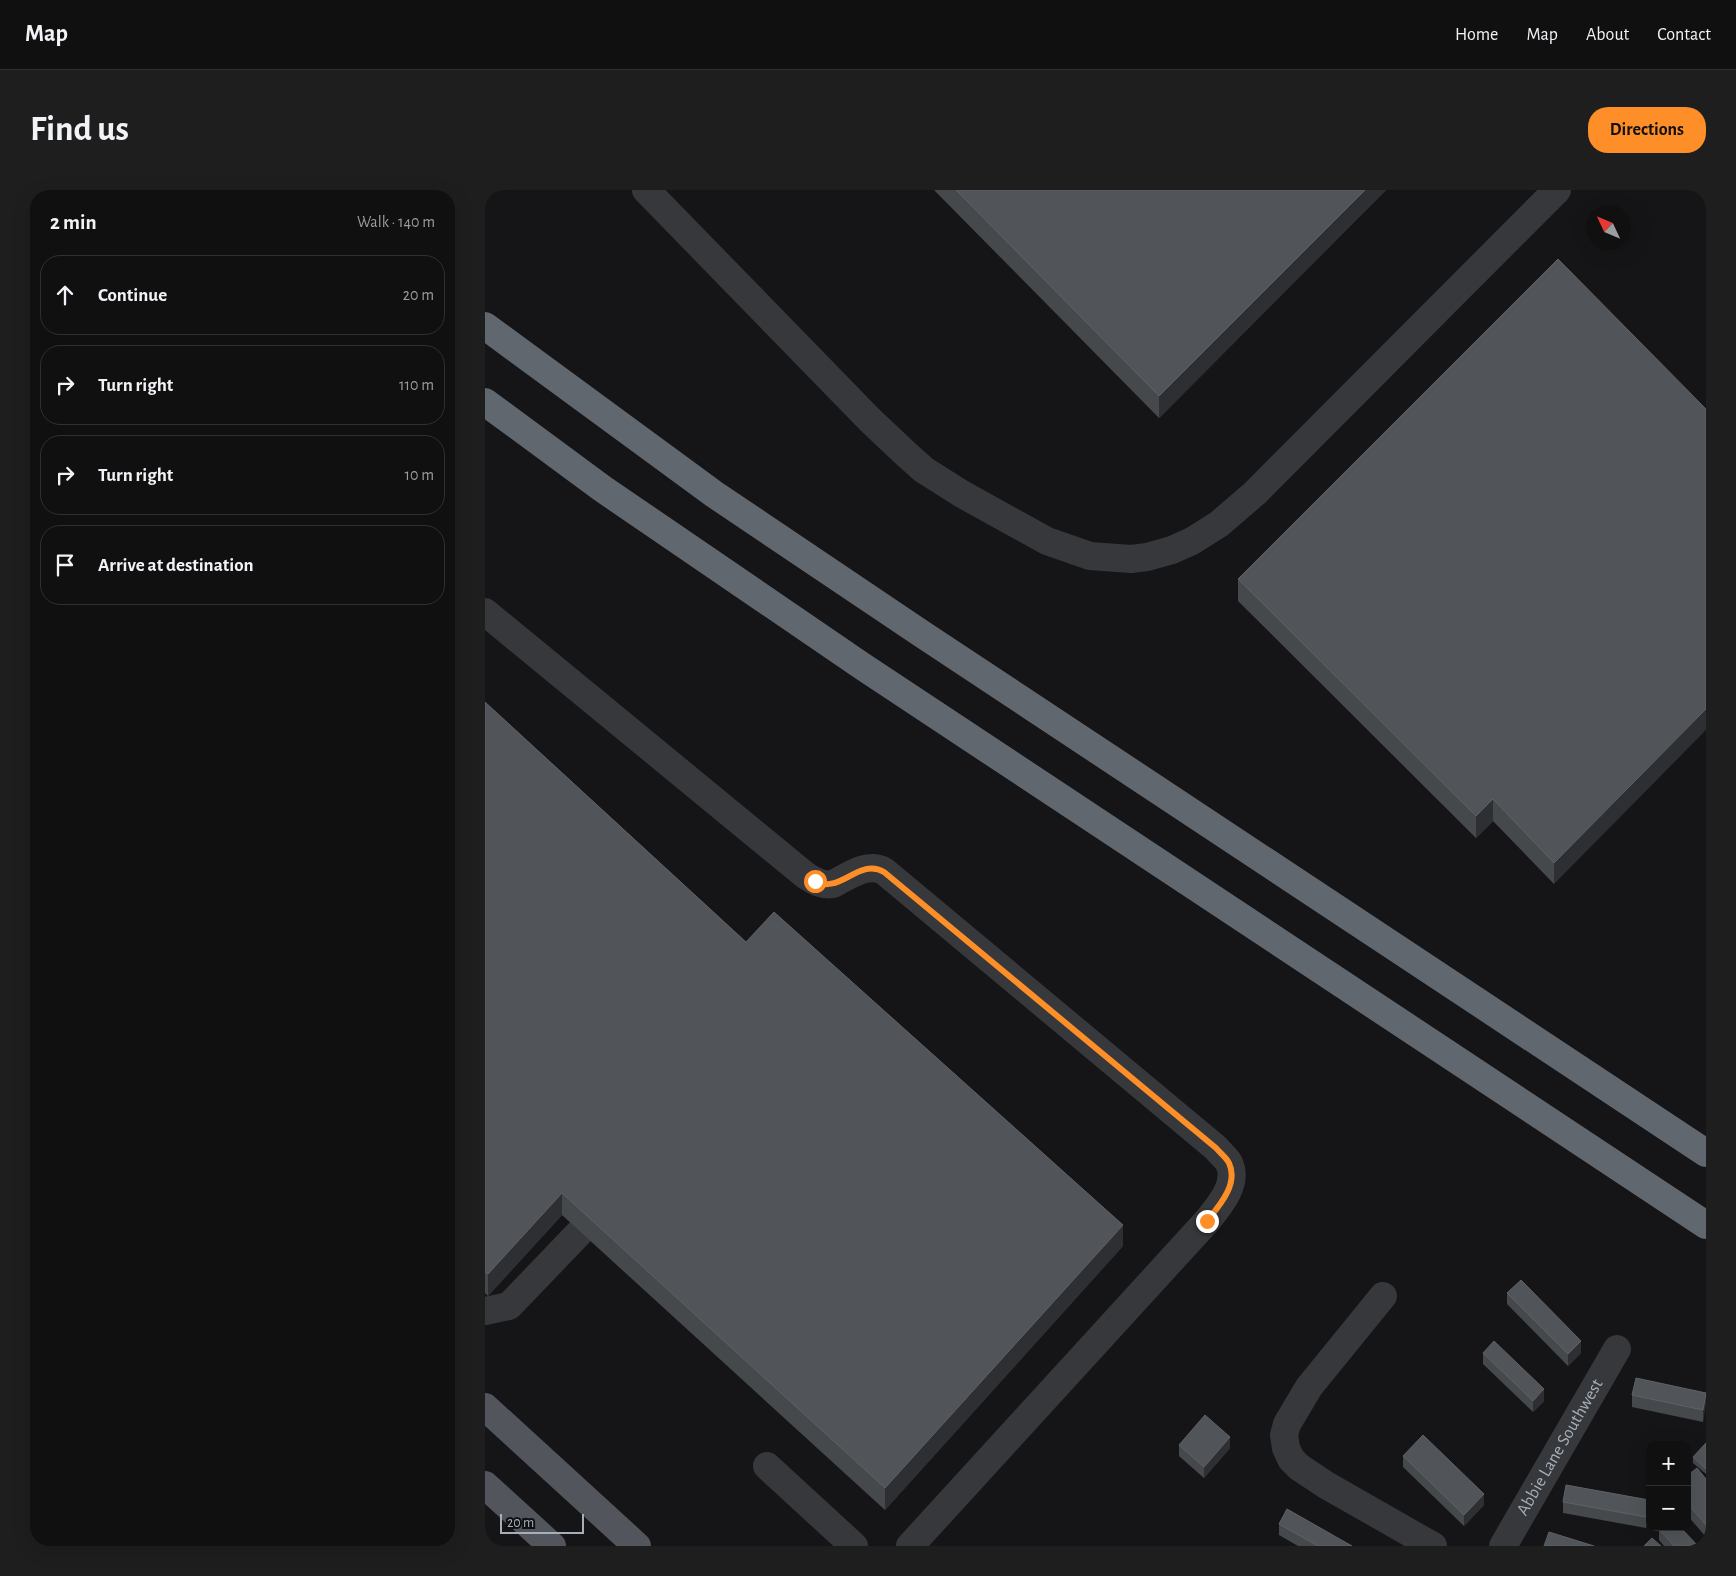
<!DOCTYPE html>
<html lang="en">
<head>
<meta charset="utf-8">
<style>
  :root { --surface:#101011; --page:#1e1e1f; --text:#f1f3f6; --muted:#9c9d9f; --line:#303031; --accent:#fe8e27 }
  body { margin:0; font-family:"Alegreya Sans",sans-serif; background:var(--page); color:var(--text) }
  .controls { position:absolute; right:15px; bottom:15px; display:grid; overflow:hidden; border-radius:10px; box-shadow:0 5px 20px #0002 }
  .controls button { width:45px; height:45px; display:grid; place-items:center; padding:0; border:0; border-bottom:1px solid var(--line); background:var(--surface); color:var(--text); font:25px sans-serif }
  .compass { position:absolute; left:1101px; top:15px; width:45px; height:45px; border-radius:50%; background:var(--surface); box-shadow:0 5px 20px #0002; rotate:314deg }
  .scale { position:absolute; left:15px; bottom:12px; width:84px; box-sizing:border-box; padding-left:5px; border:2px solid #a6afb8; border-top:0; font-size:14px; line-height:18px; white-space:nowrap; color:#a6afb8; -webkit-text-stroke:4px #101012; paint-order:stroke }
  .stop { position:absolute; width:15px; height:15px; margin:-11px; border:4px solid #fe8e27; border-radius:50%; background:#fff }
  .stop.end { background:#fe8e27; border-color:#fff; box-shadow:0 1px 5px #0008 }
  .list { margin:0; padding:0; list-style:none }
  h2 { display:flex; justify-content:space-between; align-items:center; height:65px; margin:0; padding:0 20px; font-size:21px }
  h2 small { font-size:16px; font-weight:400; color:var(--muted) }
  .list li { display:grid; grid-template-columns:32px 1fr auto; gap:15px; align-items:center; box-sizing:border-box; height:80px; margin:0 10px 10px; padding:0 10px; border:1px solid var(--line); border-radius:20px }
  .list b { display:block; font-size:19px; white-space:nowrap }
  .list em { font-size:16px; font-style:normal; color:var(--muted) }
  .icon { flex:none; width:28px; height:28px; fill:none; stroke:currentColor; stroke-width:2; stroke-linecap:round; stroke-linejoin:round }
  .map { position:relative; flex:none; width:1221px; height:1356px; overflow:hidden; border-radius:20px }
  header { display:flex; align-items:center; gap:30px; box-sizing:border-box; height:70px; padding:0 25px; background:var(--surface); border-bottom:1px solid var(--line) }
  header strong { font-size:24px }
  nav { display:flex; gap:28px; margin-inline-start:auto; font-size:18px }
  .intro { display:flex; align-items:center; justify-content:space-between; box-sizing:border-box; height:120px; padding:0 30px }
  h1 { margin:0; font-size:35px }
  .button { padding:12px 22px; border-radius:20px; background:var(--accent); color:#111; font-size:18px; font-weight:700 }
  main { display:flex; gap:30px; padding:0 30px }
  aside { flex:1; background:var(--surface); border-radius:20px; box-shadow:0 5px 20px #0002 }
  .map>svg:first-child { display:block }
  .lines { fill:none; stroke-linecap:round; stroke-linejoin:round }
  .minor { stroke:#36383c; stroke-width:28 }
  .major { stroke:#52565c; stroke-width:28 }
  .highway { stroke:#61676e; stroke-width:28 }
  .wall { fill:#46494c }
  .shaded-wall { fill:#2e2f32 }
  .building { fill:#515458; stroke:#5e6267 }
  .route { stroke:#fe8e27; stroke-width:6 }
  .labels { text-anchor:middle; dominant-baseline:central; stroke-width:5; stroke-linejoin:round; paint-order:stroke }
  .street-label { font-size:18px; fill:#a6afb8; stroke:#101012 }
</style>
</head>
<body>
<header>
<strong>Map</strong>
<nav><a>Home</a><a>Map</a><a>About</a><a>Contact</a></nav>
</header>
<div class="intro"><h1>Find us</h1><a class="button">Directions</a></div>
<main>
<aside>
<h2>2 min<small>Walk · 140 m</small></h2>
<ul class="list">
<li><svg class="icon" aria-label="ahead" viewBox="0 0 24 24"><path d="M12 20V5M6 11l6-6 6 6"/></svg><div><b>Continue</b></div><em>20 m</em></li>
<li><svg class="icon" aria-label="right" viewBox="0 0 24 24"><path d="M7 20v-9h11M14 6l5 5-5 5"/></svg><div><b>Turn right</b></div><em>110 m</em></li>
<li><svg class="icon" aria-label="right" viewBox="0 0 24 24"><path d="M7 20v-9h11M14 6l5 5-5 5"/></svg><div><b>Turn right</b></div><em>10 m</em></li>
<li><svg class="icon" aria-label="arrive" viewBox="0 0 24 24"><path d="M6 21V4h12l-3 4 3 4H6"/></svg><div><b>Arrive at destination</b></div></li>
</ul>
</aside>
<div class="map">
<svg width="1221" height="1356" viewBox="0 0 1221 1356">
  <rect width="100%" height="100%" fill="#151517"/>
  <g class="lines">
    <g class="minor">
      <path d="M161,0L385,230L421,264L439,280L477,304L562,351L605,366L646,369L662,367L687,360L707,351L734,334L770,303L1072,0"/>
      <path d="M0,422L320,685C330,691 337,696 348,694C364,686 382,672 399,681L731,958C735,963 741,968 744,973C754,994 734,1016 722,1031L425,1356"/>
      <path d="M898,1106L824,1197L802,1234L799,1245L801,1258L806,1269L814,1277L841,1295L948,1356"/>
      <path d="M0,1121L24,1116L95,1042"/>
      <path d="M282,1276L369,1356"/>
      <path id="s1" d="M1018,1356L1132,1159"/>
    </g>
    <g class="major">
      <path d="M0,1217L152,1356"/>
      <path d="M0,1295L67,1356"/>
    </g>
    <g class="highway">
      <path d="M0,136L229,304L437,444L1221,963"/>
      <path d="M0,212L118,299L377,476L1221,1035"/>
    </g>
  </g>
  <g class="wall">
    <path d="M449,0H901L674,228Z"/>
    <path d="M1073,69L1069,694L1008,631L991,648L753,411V389Z"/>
    <path d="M0,512L261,752L638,1056L400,1320L77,1025L3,1106L0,1103Z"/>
    <path d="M1022,1103L1096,1163L1083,1176L1022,1114Z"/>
    <path d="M998,1163L1059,1211L1048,1222L998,1174Z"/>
    <path d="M1221,1203L1218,1232L1147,1217V1205Z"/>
    <path d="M1221,1253V1284L1208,1273V1267Z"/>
    <path d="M694,1255L745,1258L719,1288L694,1266Z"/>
    <path d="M918,1266L999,1315L979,1336L918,1277Z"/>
    <path d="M1202,1286L1221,1289V1347L1202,1325Z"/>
    <path d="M1078,1312L1164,1321L1161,1338L1078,1323Z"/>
    <path d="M794,1334L867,1356H813L794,1345Z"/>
    <path d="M1174,1339L1213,1356H1179L1174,1350Z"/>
  </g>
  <g class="shaded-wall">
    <path d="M880,0H901L674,228V206Z"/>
    <path d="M1221,519V540L1069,694V673Z"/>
    <path d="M1008,609V631L991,648V626Z"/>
    <path d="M77,1003V1025L3,1106V1084Z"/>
    <path d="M638,1035V1056L400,1320V1298Z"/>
    <path d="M1096,1151V1163L1083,1176V1164Z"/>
    <path d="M1059,1199V1211L1048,1222V1211Z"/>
    <path d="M1221,1203V1214L1218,1232V1220Z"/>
    <path d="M745,1247V1258L719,1288V1277Z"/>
    <path d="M999,1304V1315L979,1336V1325Z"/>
    <path d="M1164,1310V1321L1161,1338V1327Z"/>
  </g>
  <g class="building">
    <path d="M471,0H880L674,206Z"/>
    <path d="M1073,69L1221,219V519L1069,673L1008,609L991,626L753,389Z"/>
    <path d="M0,512L261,752L289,722L638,1035L400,1298L77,1003L3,1084L0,1082Z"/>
    <path d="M1036,1090L1096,1151L1083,1164L1022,1103Z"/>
    <path d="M1009,1151L1059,1199L1048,1211L998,1163Z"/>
    <path d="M1151,1188L1221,1203L1218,1220L1147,1205Z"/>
    <path d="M720,1225L745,1247L719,1277L694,1255Z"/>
    <path d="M938,1245L999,1304L979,1325L918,1266Z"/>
    <path d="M1221,1253V1279L1208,1267Z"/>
    <path d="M1212,1278L1221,1289V1335L1202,1313V1286Z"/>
    <path d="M1081,1295L1164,1310L1161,1327L1078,1312Z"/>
    <path d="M802,1319L867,1356H833L794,1334Z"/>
    <path d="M1176,1337H1195L1213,1356H1189L1174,1339Z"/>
    <path d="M1064,1342L1109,1356H1059Z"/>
    <path d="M1167,1348L1176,1356H1159Z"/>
  </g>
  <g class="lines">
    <path class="route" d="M330,691C355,705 374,667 399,682L731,958C735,963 741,967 744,973C754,994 734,1016 722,1031"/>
  </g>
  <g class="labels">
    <g class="street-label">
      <text stroke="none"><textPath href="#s1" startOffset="114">Abbie Lane Southwest</textPath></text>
    </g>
  </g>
</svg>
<div class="controls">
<button>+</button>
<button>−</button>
</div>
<svg class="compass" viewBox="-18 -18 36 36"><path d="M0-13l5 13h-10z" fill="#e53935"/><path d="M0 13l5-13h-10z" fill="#9c9d9f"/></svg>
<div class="scale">20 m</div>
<div class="stop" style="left:330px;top:691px"></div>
<div class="stop end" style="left:722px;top:1031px"></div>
</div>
</main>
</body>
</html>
